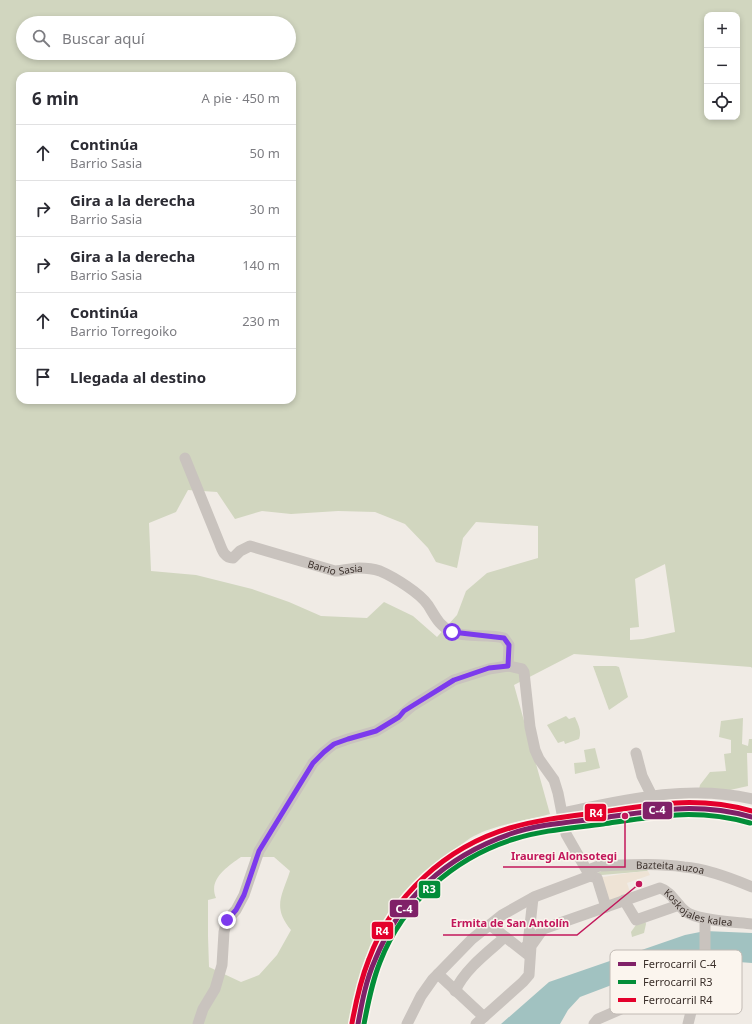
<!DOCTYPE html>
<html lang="es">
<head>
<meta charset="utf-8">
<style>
  :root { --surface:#fff; --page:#f2f2f3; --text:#2b2b33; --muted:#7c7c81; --line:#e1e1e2 }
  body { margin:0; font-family:"Noto Sans",sans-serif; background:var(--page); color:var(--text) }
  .controls { position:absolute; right:12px; top:12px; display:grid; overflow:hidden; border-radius:8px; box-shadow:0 2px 6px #0003 }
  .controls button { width:36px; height:36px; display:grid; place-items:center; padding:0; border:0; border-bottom:1px solid var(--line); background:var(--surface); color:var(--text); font:20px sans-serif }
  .stop { position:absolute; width:12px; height:12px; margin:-9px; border:3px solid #7c3aed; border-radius:50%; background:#fff }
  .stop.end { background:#7c3aed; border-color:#fff; box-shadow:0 1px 4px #0008 }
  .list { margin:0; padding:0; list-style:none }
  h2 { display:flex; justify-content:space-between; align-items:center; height:52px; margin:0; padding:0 16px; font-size:17px }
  h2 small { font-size:13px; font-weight:400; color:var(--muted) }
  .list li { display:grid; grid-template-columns:26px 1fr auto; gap:12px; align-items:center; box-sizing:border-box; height:56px; padding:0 16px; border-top:1px solid var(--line) }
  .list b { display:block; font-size:15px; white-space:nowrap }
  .list p { margin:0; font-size:13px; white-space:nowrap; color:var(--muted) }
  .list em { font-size:13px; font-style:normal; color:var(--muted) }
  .icon { flex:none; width:22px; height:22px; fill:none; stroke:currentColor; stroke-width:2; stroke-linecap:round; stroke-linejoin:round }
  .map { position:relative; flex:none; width:752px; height:1024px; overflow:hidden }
  .search { position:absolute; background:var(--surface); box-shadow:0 2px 6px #0003; left:16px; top:16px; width:280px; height:44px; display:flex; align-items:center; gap:10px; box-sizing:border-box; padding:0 14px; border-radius:22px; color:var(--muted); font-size:15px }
  .panel { position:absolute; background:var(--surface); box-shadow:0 2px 6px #0003; left:16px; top:72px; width:280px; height:332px; border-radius:12px }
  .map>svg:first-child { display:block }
  .green { fill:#d1d6bf; fill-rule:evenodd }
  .plaza { fill:#eee3d5 }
  .water { fill:#a1c2c1 }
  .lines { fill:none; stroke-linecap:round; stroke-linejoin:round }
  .minor { stroke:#c9c3be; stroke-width:11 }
  .rail-casing { stroke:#b1aca8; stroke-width:3.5 }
  .rail { stroke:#fbf5ee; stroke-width:2; stroke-dasharray:6; stroke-linecap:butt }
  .rail-1-casing { stroke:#fbf5ee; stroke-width:8 }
  .rail-2-casing { stroke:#fbf5ee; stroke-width:8 }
  .rail-3-casing { stroke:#fbf5ee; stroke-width:8 }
  .rail-1 { stroke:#802168; stroke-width:5 }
  .rail-2 { stroke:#028d38; stroke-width:5 }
  .rail-3 { stroke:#e4002b; stroke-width:5 }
  .route { stroke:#7c3aed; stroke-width:5 }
  .labels { text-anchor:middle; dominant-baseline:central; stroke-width:3; stroke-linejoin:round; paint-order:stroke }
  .street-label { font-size:10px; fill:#3b302b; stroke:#fbf5ee }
  .key { fill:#fbf5ee; stroke:#c1bab4; stroke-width:1 }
  .key-label { font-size:11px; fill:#3b302b }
  .leader { fill:none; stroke:#c2185b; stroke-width:1.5 }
  .callout-dot { fill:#c2185b; stroke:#fbf5ee; stroke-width:1.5 }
  .callout-label { font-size:11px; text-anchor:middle; font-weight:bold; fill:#c2185b; stroke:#fbf5ee; stroke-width:3; stroke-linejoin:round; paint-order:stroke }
  .line-badge { stroke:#fbf5ee; stroke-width:1.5 }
  .badge-label { font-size:11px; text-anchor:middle; font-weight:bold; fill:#fff }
</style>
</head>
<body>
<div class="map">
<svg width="752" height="1024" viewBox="0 0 752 1024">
  <rect width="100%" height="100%" fill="#f0ebe5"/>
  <g class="green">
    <path d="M0,0H752V668L751,667L574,654L514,685L550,814C528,820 494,825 474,836C469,838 464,843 459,846C396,887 357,949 351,1024H0ZM707,15H737V117H707ZM23,23H289V53H23ZM20,76H292V400H20ZM188,490L217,492L235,519L262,511L291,514L338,511L375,512L405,524L428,548L436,562L457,568L463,538L476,522L538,526V558L487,573L466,591L457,615L437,637L413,616L384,602L367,618L321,616L289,602L252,589L196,575L151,571L149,523L176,512ZM665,564L675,632L643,639L630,640V628L639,627L635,579ZM241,857H274L290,871C282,896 272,907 291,930L277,955L259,975L241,982L209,967L208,936V900L216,898C208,879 227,867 241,857Z"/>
    <path d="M616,666L619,667L628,697L609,710L593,666Z"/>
    <path d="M566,716L569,719L575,717C578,724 582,731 579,739L565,744L564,741L558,743L547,725Z"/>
    <path d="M743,718L742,744L748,746L749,739H752V753H747L748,786L730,790L699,789L700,785L710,772L726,771L724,754L731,753V740L719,737L721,721Z"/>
    <path d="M595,748L600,768L575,774L574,763L586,762L584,750Z"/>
    <path d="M604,870H647L648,871L590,876Z"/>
    <path d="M645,920L646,924L644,933L632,937L631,932L638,922Z"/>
  </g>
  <path class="plaza" d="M648,871L650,875L627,883L632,898L606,907L597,878L628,873Z"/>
  <path class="water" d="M705,931L752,933V963L699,959L638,975L580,997L568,1010L560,1024H501L549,982L685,935Z"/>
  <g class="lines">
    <g class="minor">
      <path id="s1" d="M185,458L219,542C222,549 224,558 233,558L240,551L250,546L335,571C343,571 351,568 359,568C366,568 374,569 380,571C394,577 420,593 428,605C435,616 439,626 452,632C466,638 488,634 504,638L509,645L508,666"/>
      <path d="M636,753L642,776L652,796"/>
      <path d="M563,813C624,800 689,784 752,799"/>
      <path id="s2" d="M590,876L591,869L599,866C627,865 656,863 684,867C707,869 731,878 752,887"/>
      <path d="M590,876L597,878L606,907"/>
      <path d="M624,900L636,920L679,905"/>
      <path d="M490,925L527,954"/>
      <path d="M523,950L528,944L533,898"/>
      <path d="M438,974L484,1017"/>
      <path d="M455,991C465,969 488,952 505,937"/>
      <path d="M198,1024L203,1009L215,989L222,965L224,932L227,920L236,910L244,895L259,851L313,763L324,752L334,744L348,739L376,731L399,717L412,706L454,680L489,669L508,666L522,669L524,672L530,727L535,750L539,759L554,780L558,793L566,834L590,876"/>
      <path d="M407,1024L421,996L433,979L472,939L502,915L534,897L590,876"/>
      <path id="s3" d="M476,1024L523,982L529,975L531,946L543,929L660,888C671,891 677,905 685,911C697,921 736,922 752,924"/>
      <path d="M594,1024L598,1019L674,986L699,980"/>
      <path d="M688,1024L699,980L705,963V919"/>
    </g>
    <defs>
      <g id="rail">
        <path d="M645,803C682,800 717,801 752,812"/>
        <path d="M362,1024C366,1001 371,978 379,957C402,902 451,857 507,839C541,829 577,825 611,820C660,813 704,804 752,821"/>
      </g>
    </defs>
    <use href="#rail" class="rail-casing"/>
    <use href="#rail" class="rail"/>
    <defs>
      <path id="rail-1" d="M358,1024C362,1002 366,980 375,960C400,898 447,856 510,834C539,824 572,822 602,818C657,810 697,802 752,817"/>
      <path id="rail-2" d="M364,1024C368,1003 372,982 380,962C403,903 453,858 514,839C543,830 573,828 603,824C657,816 696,808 750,823"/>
      <path id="rail-3" d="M352,1023C356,1001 361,979 369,959C392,896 446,847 510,828C540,819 572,816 602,812C656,804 698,796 752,811"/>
    </defs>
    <use href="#rail-1" class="rail-1-casing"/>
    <use href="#rail-2" class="rail-2-casing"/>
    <use href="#rail-3" class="rail-3-casing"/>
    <use href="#rail-1" class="rail-1"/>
    <use href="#rail-2" class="rail-2"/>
    <use href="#rail-3" class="rail-3"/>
  </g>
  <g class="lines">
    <path class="route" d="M227,920L236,910L244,895L259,851L313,763L324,752L334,744L348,739L376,731L399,717L404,711L412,706L454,680L489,668L508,666L509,645L504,638L452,632"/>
  </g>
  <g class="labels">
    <g class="street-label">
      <text stroke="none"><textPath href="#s1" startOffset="223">Barrio Sasia</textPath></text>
      <text stroke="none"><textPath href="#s2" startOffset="87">Bazteita auzoa</textPath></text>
      <text stroke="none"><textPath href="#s3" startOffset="291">Koskojales kalea</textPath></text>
    </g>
  </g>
  <rect x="610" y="950" width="132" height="64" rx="6" class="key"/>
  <rect x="618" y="962" width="18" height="4" fill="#802168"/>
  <rect x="618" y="980" width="18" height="4" fill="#028d38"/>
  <rect x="618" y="998" width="18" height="4" fill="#e4002b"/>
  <g class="key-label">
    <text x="643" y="968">Ferrocarril C-4</text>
    <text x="643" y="986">Ferrocarril R3</text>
    <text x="643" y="1004">Ferrocarril R4</text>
  </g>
  <path class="leader" d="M625 816L625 867H503M639 884L577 935H443"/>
  <g class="callout-dot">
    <circle cx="625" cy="816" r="4"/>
    <circle cx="639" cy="884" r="4"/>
  </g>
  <g class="callout-label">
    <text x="564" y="860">Irauregi Alonsotegi</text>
    <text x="510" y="927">Ermita de San Antolín</text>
  </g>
  <g class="line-badge">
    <rect x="642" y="801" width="31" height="19" rx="4" fill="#802168"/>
    <rect x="584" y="803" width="23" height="19" rx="4" fill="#e4002b"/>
    <rect x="418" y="880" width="23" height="19" rx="4" fill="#028d38"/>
    <rect x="389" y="899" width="30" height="19" rx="4" fill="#802168"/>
    <rect x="371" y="921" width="23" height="19" rx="4" fill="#e4002b"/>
  </g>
  <g class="badge-label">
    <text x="657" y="814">C-4</text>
    <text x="596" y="817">R4</text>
    <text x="429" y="893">R3</text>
    <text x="404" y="913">C-4</text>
    <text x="382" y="935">R4</text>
  </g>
</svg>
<div class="controls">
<button>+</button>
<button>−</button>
<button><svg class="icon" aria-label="locate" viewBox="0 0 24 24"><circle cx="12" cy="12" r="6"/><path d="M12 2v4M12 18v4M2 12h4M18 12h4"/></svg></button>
</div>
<div class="stop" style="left:452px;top:632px"></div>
<div class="stop end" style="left:227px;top:920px"></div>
<div class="search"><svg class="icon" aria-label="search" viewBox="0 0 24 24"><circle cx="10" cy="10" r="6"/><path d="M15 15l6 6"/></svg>Buscar aquí</div>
<section class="panel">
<h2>6 min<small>A pie · 450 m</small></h2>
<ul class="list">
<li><svg class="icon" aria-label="ahead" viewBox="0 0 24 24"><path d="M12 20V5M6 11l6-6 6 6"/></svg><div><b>Continúa</b><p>Barrio Sasia</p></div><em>50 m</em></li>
<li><svg class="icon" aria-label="right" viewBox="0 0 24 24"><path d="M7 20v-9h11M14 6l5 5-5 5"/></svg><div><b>Gira a la derecha</b><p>Barrio Sasia</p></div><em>30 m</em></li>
<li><svg class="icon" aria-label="right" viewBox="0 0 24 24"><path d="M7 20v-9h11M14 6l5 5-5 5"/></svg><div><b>Gira a la derecha</b><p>Barrio Sasia</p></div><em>140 m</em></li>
<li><svg class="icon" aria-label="ahead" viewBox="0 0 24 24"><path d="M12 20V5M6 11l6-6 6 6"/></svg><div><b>Continúa</b><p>Barrio Torregoiko</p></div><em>230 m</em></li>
<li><svg class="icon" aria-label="arrive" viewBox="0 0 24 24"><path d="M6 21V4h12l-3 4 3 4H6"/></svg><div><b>Llegada al destino</b></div></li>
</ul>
</section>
</div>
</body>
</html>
